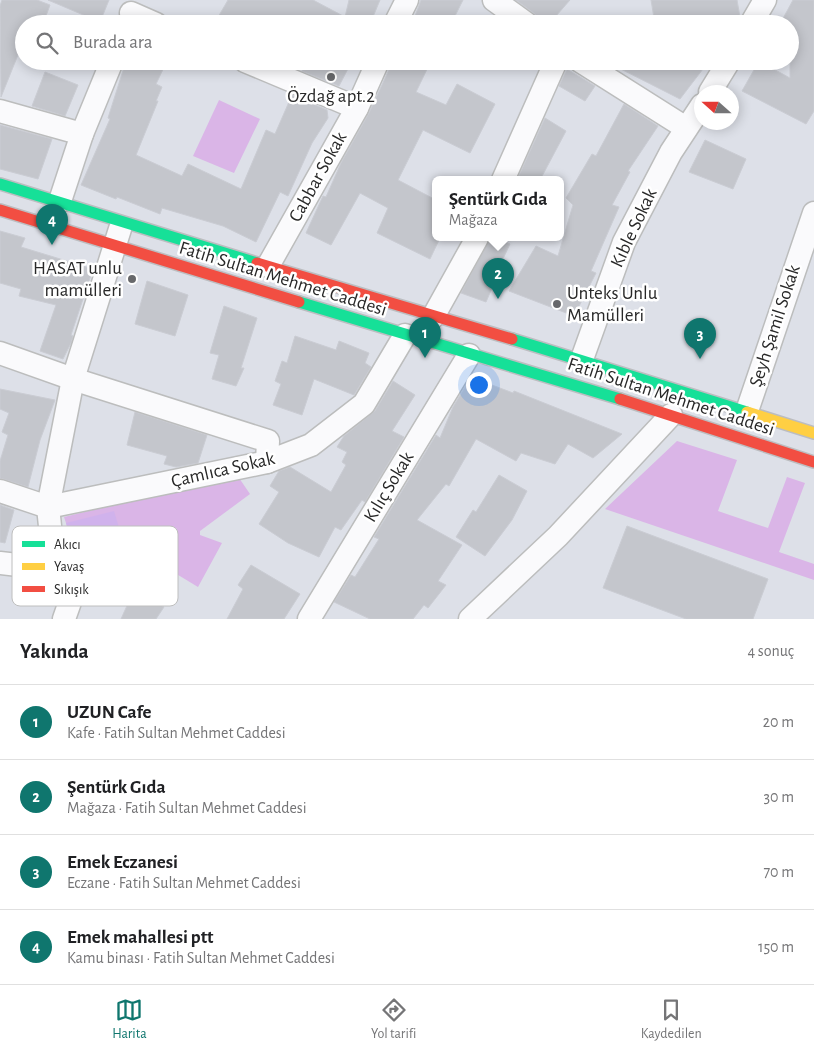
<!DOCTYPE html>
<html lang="tr">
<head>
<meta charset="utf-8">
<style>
  :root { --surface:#fff; --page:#f2f2f2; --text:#202124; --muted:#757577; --line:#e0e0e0; --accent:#0f766e }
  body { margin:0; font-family:"Alegreya Sans",sans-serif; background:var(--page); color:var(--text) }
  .compass { position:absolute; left:694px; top:85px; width:45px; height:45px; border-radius:50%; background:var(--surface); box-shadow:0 2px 12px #0003; rotate:291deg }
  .you { position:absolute; left:478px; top:384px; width:18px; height:18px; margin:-12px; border:4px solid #fff; border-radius:50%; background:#1a73e8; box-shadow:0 0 0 8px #1a73e833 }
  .badge { display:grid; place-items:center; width:32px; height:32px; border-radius:50%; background:var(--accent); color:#fff; font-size:16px; font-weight:700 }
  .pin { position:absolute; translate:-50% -41px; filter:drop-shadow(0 1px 2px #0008) }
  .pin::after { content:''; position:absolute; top:26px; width:18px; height:15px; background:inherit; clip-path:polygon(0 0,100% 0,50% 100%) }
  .popup { position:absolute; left:432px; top:176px; width:132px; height:65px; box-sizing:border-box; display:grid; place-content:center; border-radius:8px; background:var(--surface); filter:drop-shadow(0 1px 4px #0005); font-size:16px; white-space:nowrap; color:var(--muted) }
  .popup b { font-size:19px; color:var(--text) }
  .popup::after { content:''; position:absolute; left:50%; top:100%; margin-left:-10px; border:10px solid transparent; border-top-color:var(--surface) }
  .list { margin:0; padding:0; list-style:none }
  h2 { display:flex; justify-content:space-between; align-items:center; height:65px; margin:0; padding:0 20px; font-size:21px }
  h2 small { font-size:16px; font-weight:400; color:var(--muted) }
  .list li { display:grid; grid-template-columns:32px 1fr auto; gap:15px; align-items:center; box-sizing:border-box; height:75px; padding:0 20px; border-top:1px solid var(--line) }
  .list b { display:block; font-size:19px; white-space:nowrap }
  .list p { margin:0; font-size:16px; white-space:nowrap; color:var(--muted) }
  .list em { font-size:16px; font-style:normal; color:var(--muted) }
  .icon { flex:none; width:28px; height:28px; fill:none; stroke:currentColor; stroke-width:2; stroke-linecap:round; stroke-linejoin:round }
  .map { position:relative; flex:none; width:814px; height:619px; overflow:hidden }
  .search { position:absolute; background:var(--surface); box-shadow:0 2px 12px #0003; left:15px; right:15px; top:15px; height:55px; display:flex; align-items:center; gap:12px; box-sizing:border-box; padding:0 18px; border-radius:28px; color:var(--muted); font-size:19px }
  .sheet { height:365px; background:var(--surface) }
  nav { display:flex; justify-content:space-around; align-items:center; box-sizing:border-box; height:70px; border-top:1px solid var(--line); background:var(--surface); font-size:14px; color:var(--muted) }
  nav a { display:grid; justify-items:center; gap:2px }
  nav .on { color:var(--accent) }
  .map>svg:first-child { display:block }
  .green { fill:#dab5e7 }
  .pitch { fill:#d0b2ec }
  .building { fill:#c4c6cc; stroke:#caccd3 }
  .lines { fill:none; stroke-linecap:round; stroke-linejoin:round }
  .street-casing { stroke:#bcbdbd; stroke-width:25 }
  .fast-casing { stroke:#bcbdc0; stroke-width:14 }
  .slow-casing { stroke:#bcbdc0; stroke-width:14 }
  .jam-casing { stroke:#bcbdc0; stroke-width:14 }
  .street { stroke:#fafafc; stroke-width:22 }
  .fast { stroke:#16e098; stroke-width:11 }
  .slow { stroke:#ffcf43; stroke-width:11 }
  .jam { stroke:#f24e42; stroke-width:11 }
  .poi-dot { fill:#67686b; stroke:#fff; stroke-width:2 }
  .labels { text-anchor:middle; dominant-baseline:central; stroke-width:5; stroke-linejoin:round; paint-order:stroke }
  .poi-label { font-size:19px; fill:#282828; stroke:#fff }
  .street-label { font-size:19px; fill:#282828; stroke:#fff }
  .key { fill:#fff; stroke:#bebebe; stroke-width:1 }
  .key-label { font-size:14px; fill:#282828 }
</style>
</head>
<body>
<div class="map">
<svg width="814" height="619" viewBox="0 0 814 619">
  <rect width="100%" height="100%" fill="#dde0e8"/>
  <g class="green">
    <path d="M219,100L260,119L234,173L193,156Z"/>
    <path d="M677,441L737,460L718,511L768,528L787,477L805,483L779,552L814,564V580L605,509Z"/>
    <path d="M237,475L250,494L200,531V535L222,543L198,587L155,561L146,559L140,563L139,571L143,583L92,601L64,517Z"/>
  </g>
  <path class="pitch" d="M114,511L126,551L77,565L66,523Z"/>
  <g class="building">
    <path d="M2,0H37L50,5L43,24H24V40L1,97L0,6Z"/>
    <path d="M48,0H109L100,22Z"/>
    <path d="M228,0H313L345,17L349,0H380L370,24H214Z"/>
    <path d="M421,0H463L451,24H412Z"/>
    <path d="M516,0H570L549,24H540L535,14Z"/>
    <path d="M651,0H737L740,17L655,24Z"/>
    <path d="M793,0H814V111L806,124L742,91L759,61L790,78V24H780Z"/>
    <path d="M126,61H167L156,84L162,87L156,101H158L136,155L182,176L188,164L241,189L266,130L275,134L292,95L327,110L328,118L312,143L288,196L280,192L256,242L223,226L162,208L160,214L117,197L116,199L81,185L110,119L108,118Z"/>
    <path d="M306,61H352L339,86L302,71Z"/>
    <path d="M393,61H431L416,92L446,105L457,84L495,104L470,153L423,130L398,180L436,200V238H440L430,259L377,233L388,208L360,193L331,245L306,233L323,196L326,197L341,163L369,113Z"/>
    <path d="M605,61H709L680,99Z"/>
    <path d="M567,69L595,86L585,101L559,86Z"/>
    <path d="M45,72L78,85L65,116L32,106Z"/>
    <path d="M624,104L658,126L628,171L630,172L612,205L619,207L591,271L596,273L574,316L509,291L536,246L558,256L573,205L566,198L592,154L596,156Z"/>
    <path d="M545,118L566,131L540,180H517Z"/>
    <path d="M0,125L52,139L38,179L0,169Z"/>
    <path d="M705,140L746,159L733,189L689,172Z"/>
    <path d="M0,231L25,238L21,247L93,269L71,335L73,336L71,343L63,359L40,351L56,305L19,296L21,289L0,283Z"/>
    <path d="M490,238H496L510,244L493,280L495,281L486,302L461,293Z"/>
    <path d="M147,281L188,295L175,336L135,324Z"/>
    <path d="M224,306L257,318L241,368H244L236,386L212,379L219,355L210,353Z"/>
    <path d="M295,336L336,350L339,341L369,353L365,363L371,367L354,395L314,379L302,415L273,405L281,384L275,381L282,361L287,363Z"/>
    <path d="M471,377L513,393L514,391L622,434L593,458L568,444L555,464L521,453L516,461L476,439L449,486L446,484L417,520L462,545L438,581L446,585L428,608L424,605L413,619H370L334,602L351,575L355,577L379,539L374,537L436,435L440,438L453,407Z"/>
    <path d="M393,381L415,395L392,431L404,437L365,502L362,500L341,530L335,527L319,557L288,543L259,524L279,492L270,486L279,471L290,467L331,492L346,465L342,462L347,452L337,447L344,436L375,411Z"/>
    <path d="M0,389L55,400L40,440L28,487L0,478V461L8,435L2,432L9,413L0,409Z"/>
    <path d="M135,412L207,435L198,463L176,467L164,464L167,456L127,445Z"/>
    <path d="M499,475L527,491L512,520L485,556L456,537L473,510L476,512Z"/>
    <path d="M0,505L14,510L5,543L0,542Z"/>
    <path d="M627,526L768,579L753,619H686L603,588Z"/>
    <path d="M251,565L300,594L284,619H227L243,589L238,585Z"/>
    <path d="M141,596L164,607L156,619H121L130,599L138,601Z"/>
  </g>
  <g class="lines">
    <defs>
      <g id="street">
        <path d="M494,0L527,24"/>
        <path d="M131,13L156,24"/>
        <path d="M395,24L407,0"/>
        <path d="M751,24L765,0"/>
        <path d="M245,61L357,108"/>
        <path d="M580,61L686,128"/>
        <path d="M710,92L729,61"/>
        <path d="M0,111L82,134"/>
        <path d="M503,180L556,61"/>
        <path d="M60,201L82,134L112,61"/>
        <path d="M268,266L357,108L378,61"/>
        <path d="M433,317L477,238"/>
        <path d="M0,353L73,379L268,441L267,462"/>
        <path d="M582,359L624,242L671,152L702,105"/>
        <path d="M747,411L814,213"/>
        <path d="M0,491L48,507L267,462L311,445L364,404L405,335"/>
        <path d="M0,563L61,570"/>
        <path d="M64,619L71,599L52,545L48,507L73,379L120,229"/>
        <path d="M309,619L469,355"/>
        <path d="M470,619L558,536L671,415"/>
      </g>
      <g id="fast">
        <path d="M0,184L257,263"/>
        <path d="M299,302L620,399"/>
        <path d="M512,339L747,412"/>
      </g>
      <path id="slow" d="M747,412L814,433"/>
      <g id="jam">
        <path d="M0,210L299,302"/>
        <path d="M257,263L512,339"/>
        <path d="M620,399L814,462"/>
      </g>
    </defs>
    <use href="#street" class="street-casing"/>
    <use href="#fast" class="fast-casing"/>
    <use href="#slow" class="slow-casing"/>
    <use href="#jam" class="jam-casing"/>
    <use href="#street" class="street"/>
    <use href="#fast" class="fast"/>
    <use href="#slow" class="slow"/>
    <use href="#jam" class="jam"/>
  </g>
  <g class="poi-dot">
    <circle cx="331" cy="77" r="5"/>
    <circle cx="132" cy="279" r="5"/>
    <circle cx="557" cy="304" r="5"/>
  </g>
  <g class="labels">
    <g class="poi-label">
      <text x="331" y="96">Özdağ apt.2</text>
      <text x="122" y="268" text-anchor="end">HASAT unlu<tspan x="122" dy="22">mamülleri</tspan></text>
      <text x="567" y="293" text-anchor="start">Unteks Unlu<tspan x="567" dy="22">Mamülleri</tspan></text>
    </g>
    <g class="street-label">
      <text transform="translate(318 177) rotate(-61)">Cabbar Sokak</text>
      <text transform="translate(634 228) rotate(-65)">Kıble Sokak</text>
      <text transform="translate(283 279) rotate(17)">Fatih Sultan Mehmet Caddesi</text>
      <text transform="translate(775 326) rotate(-72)">Şeyh Şamil Sokak</text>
      <text transform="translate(671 397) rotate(18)">Fatih Sultan Mehmet Caddesi</text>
      <text transform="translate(223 470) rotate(-13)">Çamlıca Sokak</text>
      <text transform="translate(389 487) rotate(-59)">Kılıç Sokak</text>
    </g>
  </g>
  <rect x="12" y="526" width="166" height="80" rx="8" class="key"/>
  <rect x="22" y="541" width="23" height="6" fill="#16e098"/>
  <rect x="22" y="563" width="23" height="7" fill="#ffcf43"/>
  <rect x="22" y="586" width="23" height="6" fill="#f24e42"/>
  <g class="key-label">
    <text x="54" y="549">Akıcı</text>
    <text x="54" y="571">Yavaş</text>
    <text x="54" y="594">Sıkışık</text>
  </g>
</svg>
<svg class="compass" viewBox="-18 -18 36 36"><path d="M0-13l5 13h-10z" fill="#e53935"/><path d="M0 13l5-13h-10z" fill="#757577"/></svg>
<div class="you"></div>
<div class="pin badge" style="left:425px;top:358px">1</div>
<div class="pin badge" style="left:498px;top:299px">2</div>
<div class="popup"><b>Şentürk Gıda</b>Mağaza</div>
<div class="pin badge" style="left:700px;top:359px">3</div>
<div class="pin badge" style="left:52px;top:245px">4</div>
<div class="search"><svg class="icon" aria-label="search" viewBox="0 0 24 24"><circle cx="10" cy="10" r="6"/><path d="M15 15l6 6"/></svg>Burada ara</div>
</div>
<section class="sheet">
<h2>Yakında<small>4 sonuç</small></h2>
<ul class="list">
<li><span class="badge">1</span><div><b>UZUN Cafe</b><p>Kafe · Fatih Sultan Mehmet Caddesi</p></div><em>20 m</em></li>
<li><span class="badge">2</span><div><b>Şentürk Gıda</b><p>Mağaza · Fatih Sultan Mehmet Caddesi</p></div><em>30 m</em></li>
<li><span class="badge">3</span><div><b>Emek Eczanesi</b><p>Eczane · Fatih Sultan Mehmet Caddesi</p></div><em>70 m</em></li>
<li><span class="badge">4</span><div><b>Emek mahallesi ptt</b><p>Kamu binası · Fatih Sultan Mehmet Caddesi</p></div><em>150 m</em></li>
</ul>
</section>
<nav>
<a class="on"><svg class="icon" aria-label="map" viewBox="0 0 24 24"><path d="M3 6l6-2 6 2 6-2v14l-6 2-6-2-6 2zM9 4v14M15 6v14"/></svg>Harita</a>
<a><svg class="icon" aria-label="directions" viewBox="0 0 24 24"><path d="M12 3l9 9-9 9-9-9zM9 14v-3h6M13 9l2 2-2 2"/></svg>Yol tarifi</a>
<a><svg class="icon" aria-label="saved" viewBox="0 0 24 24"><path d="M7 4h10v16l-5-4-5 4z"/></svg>Kaydedilen</a>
</nav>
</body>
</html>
